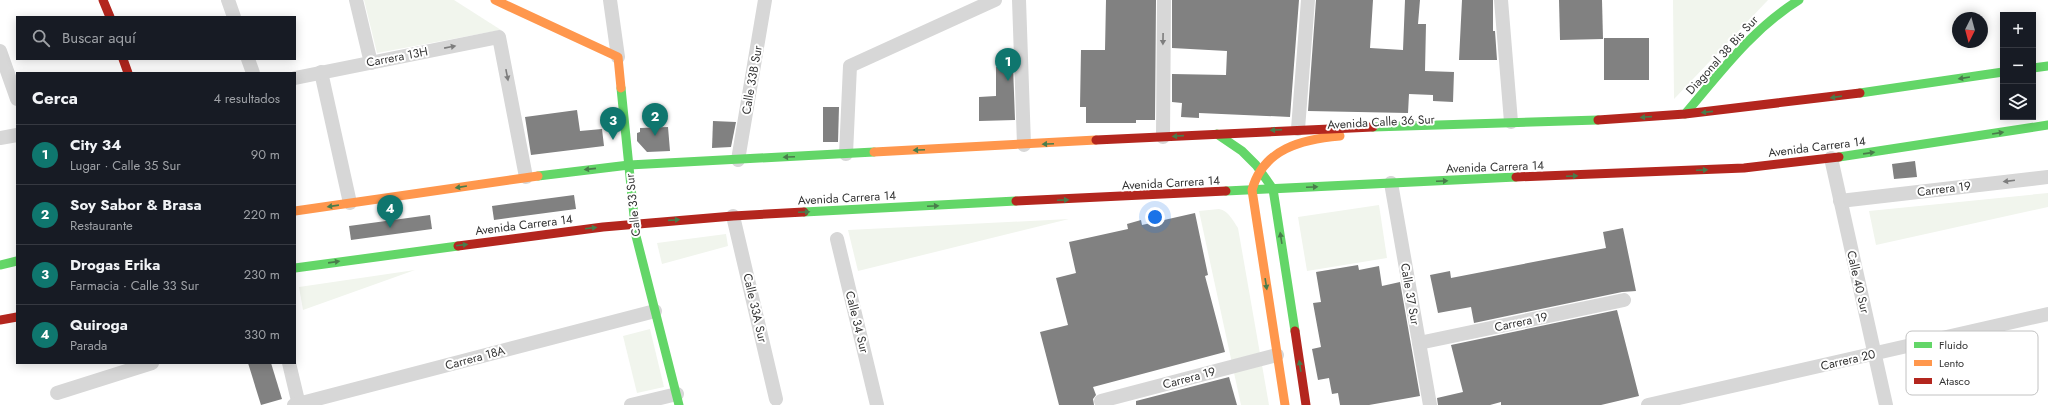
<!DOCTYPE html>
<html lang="es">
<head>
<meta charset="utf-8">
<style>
  :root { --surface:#171b24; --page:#242831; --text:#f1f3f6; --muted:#9ea1a6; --line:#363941; --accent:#0f766e }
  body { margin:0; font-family:Jost,sans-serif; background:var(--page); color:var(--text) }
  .controls { position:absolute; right:12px; top:12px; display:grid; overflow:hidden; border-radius:0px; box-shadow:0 2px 10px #0003 }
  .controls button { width:36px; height:36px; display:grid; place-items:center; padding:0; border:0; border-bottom:1px solid var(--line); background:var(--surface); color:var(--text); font:20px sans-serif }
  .compass { position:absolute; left:1952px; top:12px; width:36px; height:36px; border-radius:50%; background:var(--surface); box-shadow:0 2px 10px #0003; rotate:186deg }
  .you { position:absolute; left:1155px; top:217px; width:14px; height:14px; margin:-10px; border:3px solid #fff; border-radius:50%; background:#1a73e8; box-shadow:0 0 0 6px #1a73e833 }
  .badge { display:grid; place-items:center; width:26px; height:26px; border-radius:50%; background:var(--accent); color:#fff; font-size:13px; font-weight:700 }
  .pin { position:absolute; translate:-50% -33px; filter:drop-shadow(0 1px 2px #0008) }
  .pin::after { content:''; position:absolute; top:21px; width:14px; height:12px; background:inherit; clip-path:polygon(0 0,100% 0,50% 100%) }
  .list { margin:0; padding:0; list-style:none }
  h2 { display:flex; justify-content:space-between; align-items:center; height:52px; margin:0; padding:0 16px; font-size:17px }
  h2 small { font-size:13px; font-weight:400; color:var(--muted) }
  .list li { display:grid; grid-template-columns:26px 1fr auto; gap:12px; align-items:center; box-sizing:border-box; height:60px; padding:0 16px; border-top:1px solid var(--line) }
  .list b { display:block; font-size:15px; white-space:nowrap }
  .list p { margin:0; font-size:13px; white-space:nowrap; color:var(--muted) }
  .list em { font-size:13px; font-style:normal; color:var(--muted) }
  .icon { flex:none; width:22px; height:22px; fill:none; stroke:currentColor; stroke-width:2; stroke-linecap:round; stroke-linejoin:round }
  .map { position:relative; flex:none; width:2048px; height:405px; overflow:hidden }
  .search { position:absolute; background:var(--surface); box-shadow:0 2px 10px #0003; left:16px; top:16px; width:280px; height:44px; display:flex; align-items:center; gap:10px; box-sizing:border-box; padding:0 14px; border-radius:0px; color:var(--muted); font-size:15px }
  .panel { position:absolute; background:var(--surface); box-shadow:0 2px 10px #0003; left:16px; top:72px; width:280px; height:292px; border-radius:0px }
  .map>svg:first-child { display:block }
  .green { fill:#f1f5ed }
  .building { fill:#818181 }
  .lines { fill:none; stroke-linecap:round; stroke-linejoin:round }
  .street { stroke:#d7d7d7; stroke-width:14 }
  .fast { stroke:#63d668; stroke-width:9 }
  .slow { stroke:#ff974d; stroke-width:9 }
  .jam { stroke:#b3261e; stroke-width:9 }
  .oneway { fill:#7d7d7d }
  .oneway2 { fill:#497c4b }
  .labels { text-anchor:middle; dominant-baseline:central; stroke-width:4; stroke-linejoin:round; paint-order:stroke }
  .street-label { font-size:12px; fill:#333; stroke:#fff }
  .key { fill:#fff; stroke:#c2c2c2; stroke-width:1 }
  .key-label { font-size:11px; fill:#333 }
</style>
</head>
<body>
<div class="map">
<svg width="2048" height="405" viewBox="0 0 2048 405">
  <rect width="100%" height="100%" fill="#fff"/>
  <g class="green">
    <path d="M364,0H454L501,30L377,53Z"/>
    <path d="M1673,0H1768L1674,99Z"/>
    <path d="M2048,193V207L1876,245L1869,211Z"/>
    <path d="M1379,205L1387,258L1307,271L1298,217Z"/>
    <path d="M1219,209C1229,211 1233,221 1238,228L1269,405H1241L1199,211Z"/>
    <path d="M1069,219L858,271L848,230Z"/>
    <path d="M726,234L728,246L662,264L657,243Z"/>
    <path d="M415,270L303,310L299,287Z"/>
    <path d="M650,329L664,387L637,393L623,336Z"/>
  </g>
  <g class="building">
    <path d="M1106,0H1156L1155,120H1136V123H1086V107H1080L1081,50H1105Z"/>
    <path d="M1172,0H1299L1290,117L1199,113V118L1181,117L1182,103L1172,102V74L1226,75L1227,51L1172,48Z"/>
    <path d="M1316,0H1373L1370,48L1403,50L1405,0H1420L1418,24H1426L1425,71L1454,72L1453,102L1433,101V95L1409,94L1408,113L1308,111Z"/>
    <path d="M1462,0H1493V31H1495L1497,60H1459Z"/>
    <path d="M1559,0H1602L1603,39L1560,40Z"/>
    <rect x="1604" y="38" width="45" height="42"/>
    <path d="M1013,66L1015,120L979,121V97L996,96V67Z"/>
    <path d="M823,107H839L838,142H823Z"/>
    <path d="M577,110L580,131L602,129L604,146L531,155L525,117Z"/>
    <path d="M713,121L736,122L731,147L712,148Z"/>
    <path d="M668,127L670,151L647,152L637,141V133L640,132V128Z"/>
    <path d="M1915,161L1917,177L1894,179L1892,164Z"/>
    <path d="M574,195L576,209L494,220L492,206Z"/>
    <path d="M1195,213L1208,275L1205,276L1225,352L1093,387L1096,395L1093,399L1094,405H1059L1040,332L1068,325L1056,278L1076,273L1069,242L1128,229L1127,224L1141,220L1142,225Z"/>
    <path d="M430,215L432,229L351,240L349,226Z"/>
    <path d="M1623,228L1636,291L1622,292L1474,323L1471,307L1438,313L1430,275L1450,271L1451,278L1606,248L1603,232Z"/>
    <path d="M1358,265L1359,270L1379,266L1382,286L1400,282L1420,396L1369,405H1340L1338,393L1332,394L1329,378L1318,380L1312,349L1321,347L1313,303L1321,302L1316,272Z"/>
    <path d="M1617,310L1639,396L1601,405H1501V402L1490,405H1438L1437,398L1463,392L1451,345Z"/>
    <path d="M248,363H271L282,399L261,405Z"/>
    <path d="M1229,377L1237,405H1136V401Z"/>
  </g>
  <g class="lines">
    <g class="street">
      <path d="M228,0L234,17"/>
      <path d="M356,0L371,63"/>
      <path d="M610,0L618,57"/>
      <path d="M1019,0L1024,145"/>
      <path d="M1501,0L1511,122"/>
      <path d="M0,51L17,99"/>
      <path d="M248,59L253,73"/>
      <path d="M321,72L350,203"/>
      <path d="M295,78L499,37L526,177"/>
      <path d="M1298,129L1308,0"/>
      <path d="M1163,137L1164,0"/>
      <path d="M0,138L17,135"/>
      <path d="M846,154L850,66L995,0"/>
      <path d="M1831,158L1886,405"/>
      <path d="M738,160L765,0"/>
      <path d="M1391,183L1430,405"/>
      <path d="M1840,201L2048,177"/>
      <path d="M733,216L776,399"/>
      <path d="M837,239L877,405"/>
      <path d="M1419,343L1624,300"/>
      <path d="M289,363L299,405"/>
      <path d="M57,393L152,363"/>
      <path d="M1101,401L1277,355"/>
      <path d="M294,405L655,311"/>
      <path d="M631,405L677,394"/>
      <path d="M1648,405L2048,314"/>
    </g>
    <g class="fast">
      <path d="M2033,68L2048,66"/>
      <path d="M621,88L636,236L679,405"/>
      <path d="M1860,93L2003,72"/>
      <path d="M1685,114C1720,73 1752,29 1799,0"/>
      <path d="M1373,127L1598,120"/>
      <path d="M1217,134L1242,151L1256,165L1273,189L1295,331"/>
      <path d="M1839,157L2048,125"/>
      <path d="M538,176L629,165L874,152"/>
      <path d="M1226,191L1516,177"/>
      <path d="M804,212L1016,201"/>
      <path d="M0,265L17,261"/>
      <path d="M295,268L458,246"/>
    </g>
    <g class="slow">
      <path d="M495,0L618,57L621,88"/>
      <path d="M874,152L1096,140"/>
      <path d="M295,211L538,176"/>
      <path d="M1285,405L1252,190C1263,149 1302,139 1340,136"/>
    </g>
    <g class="jam">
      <path d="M103,0L110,17"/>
      <path d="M123,59L128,73"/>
      <path d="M1598,120L1685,114L1860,93"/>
      <path d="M1096,140L1373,127"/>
      <path d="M1516,177L1744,168L1839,157"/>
      <path d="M1016,201L1226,191"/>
      <path d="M458,246L603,227L733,216L804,212"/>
      <path d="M0,320L17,317"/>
      <path d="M1295,331L1306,405"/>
    </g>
  </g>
  <defs><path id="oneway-solid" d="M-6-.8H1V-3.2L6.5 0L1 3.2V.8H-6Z"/></defs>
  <g class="oneway">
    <use href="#oneway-solid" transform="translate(1163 39) rotate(91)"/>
    <use href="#oneway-solid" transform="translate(450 47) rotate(-11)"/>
    <use href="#oneway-solid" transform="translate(507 75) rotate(79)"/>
    <use href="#oneway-solid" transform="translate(2009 181) rotate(173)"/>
  </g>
  <g class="oneway2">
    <use href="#oneway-solid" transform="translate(1964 78) rotate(171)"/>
    <use href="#oneway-solid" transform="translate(1836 97) rotate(172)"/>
    <use href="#oneway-solid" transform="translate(1707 112) rotate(174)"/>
    <use href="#oneway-solid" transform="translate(1646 117) rotate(176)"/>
    <use href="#oneway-solid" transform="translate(1276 130) rotate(177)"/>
    <use href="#oneway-solid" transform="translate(1998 133) rotate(-9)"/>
    <use href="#oneway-solid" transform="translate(1178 136) rotate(176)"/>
    <use href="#oneway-solid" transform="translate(1048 144) rotate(177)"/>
    <use href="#oneway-solid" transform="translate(919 150) rotate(177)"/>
    <use href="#oneway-solid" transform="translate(1869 153) rotate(-8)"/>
    <use href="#oneway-solid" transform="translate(789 157) rotate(177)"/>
    <use href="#oneway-solid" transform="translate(590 169) rotate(174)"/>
    <use href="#oneway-solid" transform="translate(1702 170) rotate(-3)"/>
    <use href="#oneway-solid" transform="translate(1572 176) rotate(-2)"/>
    <use href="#oneway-solid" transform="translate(1442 181) rotate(-2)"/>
    <use href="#oneway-solid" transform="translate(461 187) rotate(171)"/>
    <use href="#oneway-solid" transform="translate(1312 187) rotate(-3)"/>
    <use href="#oneway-solid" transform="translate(1063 200) rotate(-3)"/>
    <use href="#oneway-solid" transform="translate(333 206) rotate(172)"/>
    <use href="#oneway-solid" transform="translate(933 206) rotate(-3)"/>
    <use href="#oneway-solid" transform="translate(804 212) rotate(-3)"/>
    <use href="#oneway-solid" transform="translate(674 220) rotate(-4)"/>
    <use href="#oneway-solid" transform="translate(591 228) rotate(-7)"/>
    <use href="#oneway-solid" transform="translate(1281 238) rotate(-99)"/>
    <use href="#oneway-solid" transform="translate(462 245) rotate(-7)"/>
    <use href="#oneway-solid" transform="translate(334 262) rotate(-8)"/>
    <use href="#oneway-solid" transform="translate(1266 284) rotate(81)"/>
    <use href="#oneway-solid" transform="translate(1300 366) rotate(-99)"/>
  </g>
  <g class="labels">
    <g class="street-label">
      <text transform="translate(1722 55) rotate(-48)">Diagonal 38 Bis Sur</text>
      <text transform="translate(397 57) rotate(-11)">Carrera 13H</text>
      <text transform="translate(752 80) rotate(-80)">Calle 33B Sur</text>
      <text transform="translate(1381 122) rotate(-3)">Avenida Calle 36 Sur</text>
      <text transform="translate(1817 147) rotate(-7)">Avenida Carrera 14</text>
      <text transform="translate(1495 167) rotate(-2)">Avenida Carrera 14</text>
      <text transform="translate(1171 183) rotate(-3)">Avenida Carrera 14</text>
      <text transform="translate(1944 189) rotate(-7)">Carrera 19</text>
      <text transform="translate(847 198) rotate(-3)">Avenida Carrera 14</text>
      <text transform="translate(633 205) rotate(-96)">Calle 33 Sur</text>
      <text transform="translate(524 225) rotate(-7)">Avenida Carrera 14</text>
      <text transform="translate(1858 282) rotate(77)">Calle 40 Sur</text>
      <text transform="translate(1410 294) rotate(80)">Calle 37 Sur</text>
      <text transform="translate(755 308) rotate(77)">Calle 33A Sur</text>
      <text transform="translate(857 322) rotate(76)">Calle 34 Sur</text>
      <text transform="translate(1521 322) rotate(-12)">Carrera 19</text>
      <text transform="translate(475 358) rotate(-15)">Carrera 18A</text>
      <text transform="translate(1848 360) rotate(-13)">Carrera 20</text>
      <text transform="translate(1189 378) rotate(-15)">Carrera 19</text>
    </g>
  </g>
  <rect x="1906" y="331" width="132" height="64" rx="6" class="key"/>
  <rect x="1914" y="342" width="18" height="6" fill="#63d668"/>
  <rect x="1914" y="360" width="18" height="6" fill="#ff974d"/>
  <rect x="1914" y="378" width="18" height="6" fill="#b3261e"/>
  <g class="key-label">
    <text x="1939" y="349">Fluido</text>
    <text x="1939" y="367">Lento</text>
    <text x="1939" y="385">Atasco</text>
  </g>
</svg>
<div class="controls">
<button>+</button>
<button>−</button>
<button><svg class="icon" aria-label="layers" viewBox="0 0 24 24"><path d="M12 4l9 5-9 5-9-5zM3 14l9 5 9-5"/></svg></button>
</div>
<svg class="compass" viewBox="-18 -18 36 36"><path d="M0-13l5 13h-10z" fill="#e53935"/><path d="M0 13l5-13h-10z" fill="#9ea1a6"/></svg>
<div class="you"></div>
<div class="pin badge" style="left:1008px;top:81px">1</div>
<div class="pin badge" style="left:655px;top:136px">2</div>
<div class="pin badge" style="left:613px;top:140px">3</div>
<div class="pin badge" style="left:390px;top:228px">4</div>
<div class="search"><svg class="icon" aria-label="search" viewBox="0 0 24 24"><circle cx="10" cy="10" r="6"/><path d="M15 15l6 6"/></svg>Buscar aquí</div>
<section class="panel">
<h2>Cerca<small>4 resultados</small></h2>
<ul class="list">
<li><span class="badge">1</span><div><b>City 34</b><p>Lugar · Calle 35 Sur</p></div><em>90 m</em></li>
<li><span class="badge">2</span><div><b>Soy Sabor &amp; Brasa</b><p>Restaurante</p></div><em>220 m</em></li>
<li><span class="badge">3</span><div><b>Drogas Erika</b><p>Farmacia · Calle 33 Sur</p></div><em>230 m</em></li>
<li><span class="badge">4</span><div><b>Quiroga</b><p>Parada</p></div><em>330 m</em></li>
</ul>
</section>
</div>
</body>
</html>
